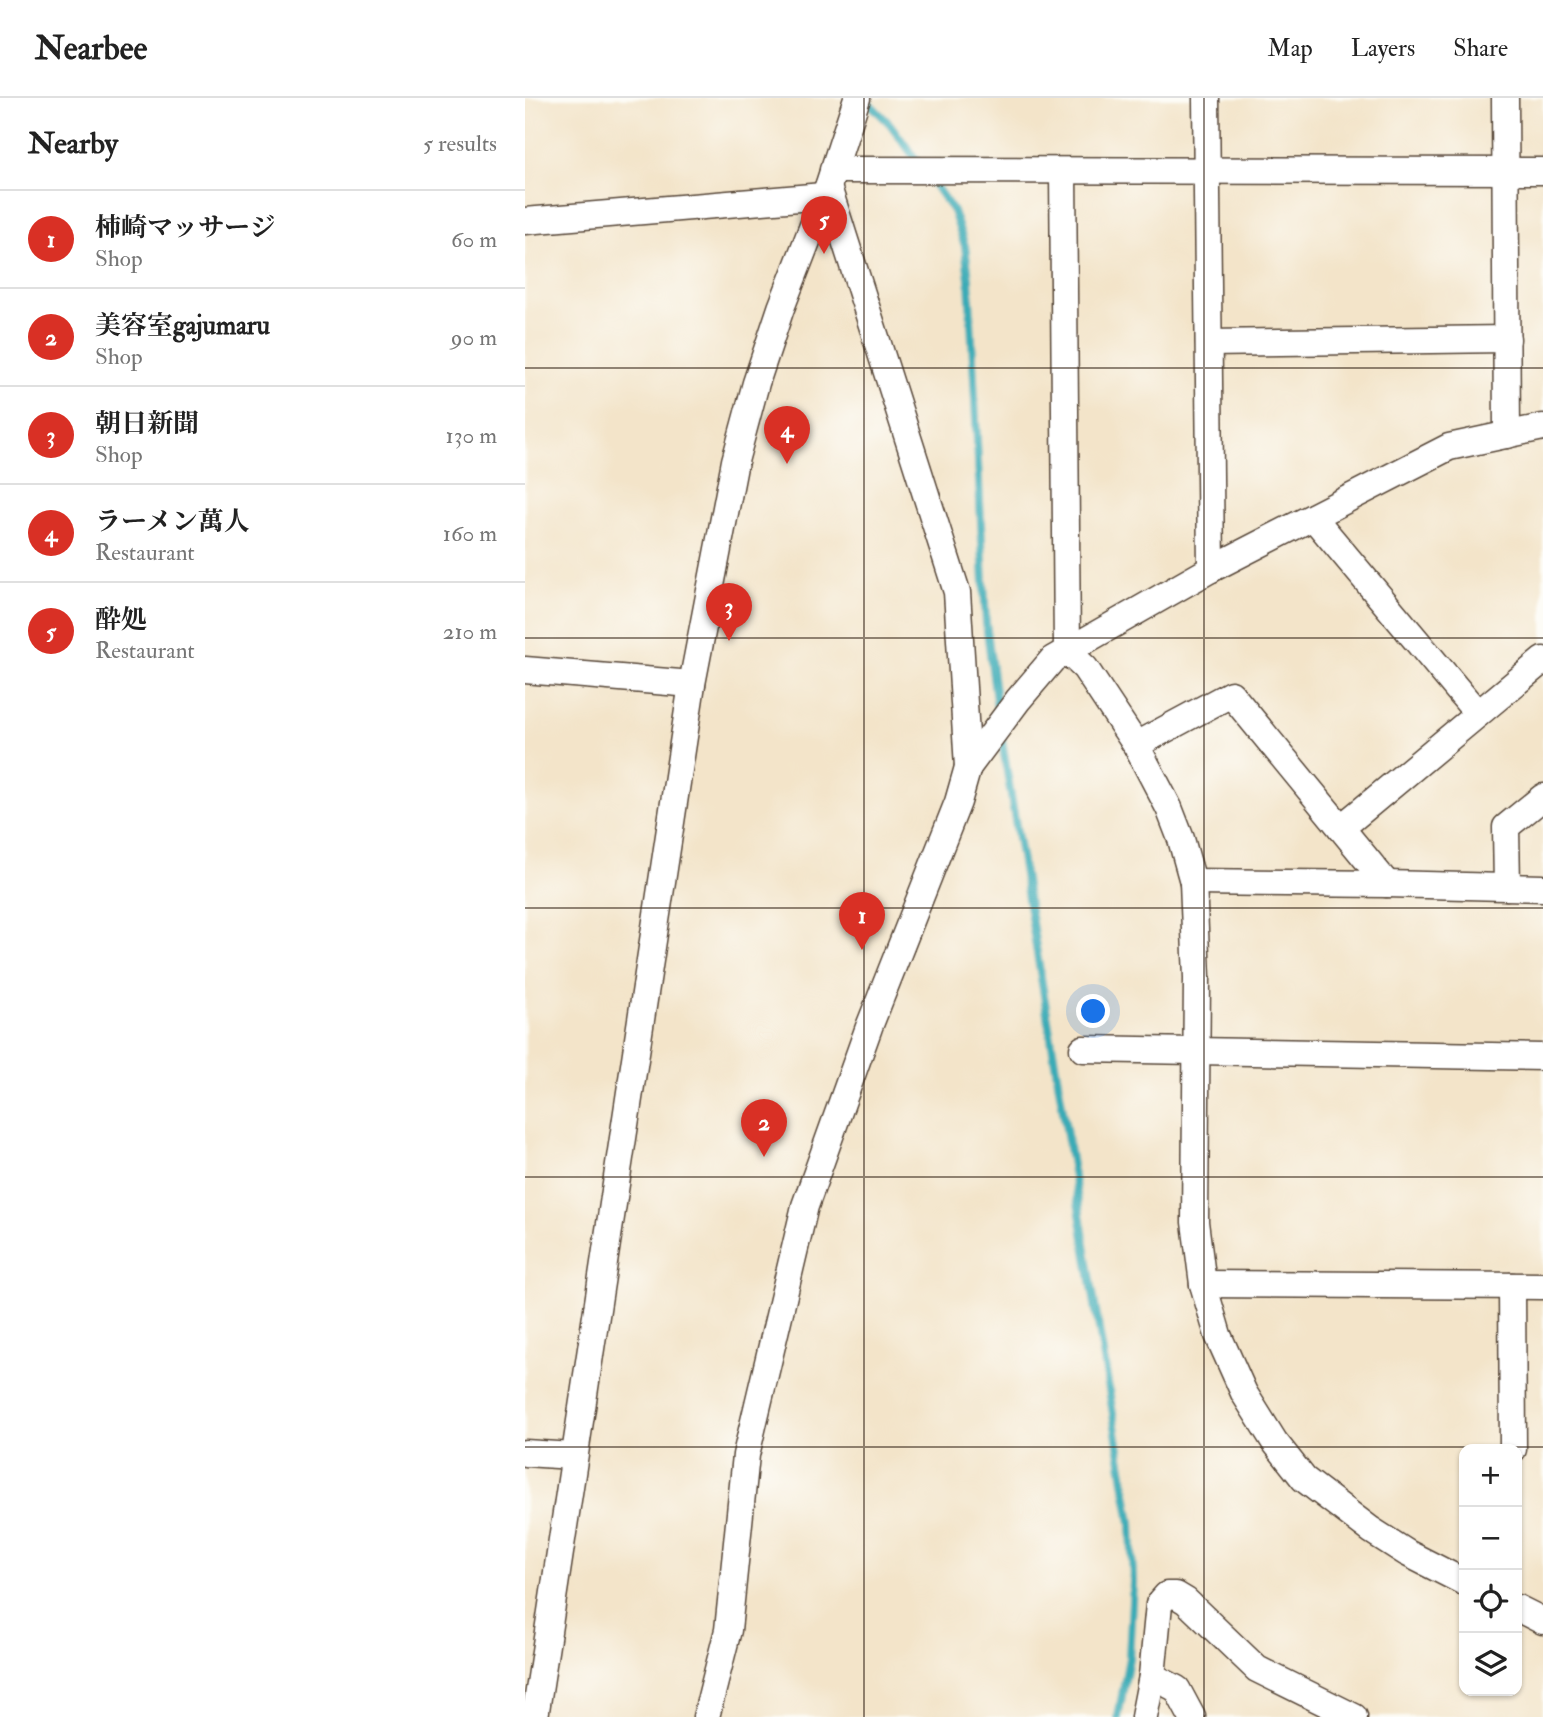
<!DOCTYPE html>
<html lang="en">
<head>
<meta charset="utf-8">
<style>
  :root { --surface:#fff; --page:#f6f6f6; --text:#222; --muted:#767676; --line:#e0e0e0; --accent:#d93025 }
  body { margin:0; font-family:"IM FELL Double Pica","Noto Serif JP",serif; background:var(--page); color:var(--text) }
  .controls { position:absolute; right:21px; bottom:21px; display:grid; overflow:hidden; border-radius:14px; box-shadow:0 2px 5px #0004 }
  .controls button { width:63px; height:63px; display:grid; place-items:center; padding:0; border:0; border-bottom:2px solid var(--line); background:var(--surface); color:var(--text); font:35px sans-serif }
  .you { position:absolute; left:569px; top:914px; width:24px; height:24px; margin:-18px; border:5px solid #fff; border-radius:50%; background:#1a73e8; box-shadow:0 0 0 10px #1a73e833 }
  .badge { display:grid; place-items:center; width:46px; height:46px; border-radius:50%; background:var(--accent); color:#fff; font-size:23px; font-weight:700 }
  .pin { position:absolute; translate:-50% -58px; filter:drop-shadow(0 2px 4px #0008) }
  .pin::after { content:''; position:absolute; top:37px; width:24px; height:21px; background:inherit; clip-path:polygon(0 0,100% 0,50% 100%) }
  .list { margin:0; padding:0; list-style:none }
  h2 { display:flex; justify-content:space-between; align-items:center; height:91px; margin:0; padding:0 28px; font-size:30px }
  h2 small { font-size:23px; font-weight:400; color:var(--muted) }
  .list li { display:grid; grid-template-columns:46px 1fr auto; gap:21px; align-items:center; box-sizing:border-box; height:98px; padding:0 28px; border-top:2px solid var(--line) }
  .list b { display:block; font-size:26px; white-space:nowrap }
  .list p { margin:0; font-size:23px; white-space:nowrap; color:var(--muted) }
  .list em { font-size:23px; font-style:normal; color:var(--muted) }
  .icon { flex:none; width:38px; height:38px; fill:none; stroke:currentColor; stroke-width:2; stroke-linecap:round; stroke-linejoin:round }
  .map { position:relative; flex:none; width:1018px; height:1619px; overflow:hidden }
  header { display:flex; align-items:center; gap:42px; box-sizing:border-box; height:98px; padding:0 35px; background:var(--surface); border-bottom:2px solid var(--line) }
  header strong { font-size:33px }
  nav { display:flex; gap:38px; margin-inline-start:auto; font-size:24px }
  main { display:flex }
  aside { flex:1; background:var(--surface) }
  .map>svg:first-child { display:block }
  .lines { fill:none; stroke-linecap:round; stroke-linejoin:round }
  .stream { stroke:#3aabb6; stroke-width:8 }
  .minor-casing { stroke:#574638; stroke-width:29 }
  .minor { stroke:#fff; stroke-width:26 }
  .grid { fill:none; stroke:#3b2a1e; stroke-width:2; stroke-opacity:0.55 }
</style>
</head>
<body>
<header>
<strong>Nearbee</strong>
<nav><a>Map</a><a>Layers</a><a>Share</a></nav>
</header>
<main>
<aside>
<h2>Nearby<small>5 results</small></h2>
<ul class="list">
<li><span class="badge">1</span><div><b>柿崎マッサージ</b><p>Shop</p></div><em>60 m</em></li>
<li><span class="badge">2</span><div><b>美容室gajumaru</b><p>Shop</p></div><em>90 m</em></li>
<li><span class="badge">3</span><div><b>朝日新聞</b><p>Shop</p></div><em>130 m</em></li>
<li><span class="badge">4</span><div><b>ラーメン萬人</b><p>Restaurant</p></div><em>160 m</em></li>
<li><span class="badge">5</span><div><b>酔処</b><p>Restaurant</p></div><em>210 m</em></li>
</ul>
</aside>
<div class="map">
<svg width="1018" height="1619" viewBox="0 0 1018 1619">
  <rect width="100%" height="100%" fill="#fdfcf7"/>
  <filter id="ink" filterUnits="userSpaceOnUse"><feTurbulence type="fractalNoise" baseFrequency=".0143" numOctaves="2"/><feDisplacementMap in="SourceGraphic" scale="14" xChannelSelector="R" yChannelSelector="G"/><feConvolveMatrix kernelMatrix="1 2 1 2 8 2 1 2 1" color-interpolation-filters="sRGB"/></filter>
  <filter id="wash" filterUnits="userSpaceOnUse"><feTurbulence type="fractalNoise" baseFrequency=".00686" numOctaves="4" result="noise"/><feDisplacementMap in="SourceGraphic" scale="28" xChannelSelector="R" yChannelSelector="G"/><feGaussianBlur stdDeviation="1.57" result="paint"/><feColorMatrix in="noise" values="0 0 0 0 0 0 0 0 0 0 0 0 0 0 0 0 0 1.4 0 .05"/><feComposite in="paint" operator="in"/></filter>
  <g filter="url(#wash)">
    <rect width="100%" height="100%" fill="#f3e4c9"/>
    <g class="lines">
      <g class="stream">
        <path d="M339,0L365,26L395,67"/>
        <path d="M403,78L428,113L440,148L444,181L461,525L473,617"/>
        <path d="M476,637L606,1425L608,1484L604,1560L593,1619"/>
      </g>
    </g>
  </g>
  <g filter="url(#ink)">
    <g class="lines">
      <defs>
        <g id="minor">
          <path d="M681,0L686,471"/>
          <path d="M980,0L982,337"/>
          <path d="M308,72L1018,73"/>
          <path d="M538,73L542,553L560,570L611,647L644,710L656,741L668,784L672,880L670,1124L678,1186L693,1237L719,1295L749,1343L779,1381L846,1432L882,1455L939,1484"/>
          <path d="M303,89L432,494L443,669"/>
          <path d="M0,123L298,98"/>
          <path d="M684,245L982,241"/>
          <path d="M788,419L953,616"/>
          <path d="M0,572L167,586"/>
          <path d="M611,647L706,596L862,786"/>
          <path d="M816,730L1018,562"/>
          <path d="M668,784L862,786L1018,790"/>
          <path d="M982,789L981,729L1018,699"/>
          <path d="M558,951L1018,959"/>
          <path d="M678,1186L1018,1188"/>
          <path d="M987,1188L988,1351"/>
          <path d="M0,1355L48,1358"/>
          <path d="M992,1510L1018,1523"/>
          <path d="M627,1578L652,1591L667,1619"/>
          <path d="M10,1619L167,586L210,363L231,285L256,210L303,89L332,0"/>
          <path d="M181,1619L203,1532L221,1357L280,1108L344,929L433,704L443,669L493,602L528,561L686,471L924,349L1018,329"/>
          <path d="M619,1619L627,1578L634,1506L642,1497H651L661,1503L732,1571L829,1619"/>
        </g>
      </defs>
      <use href="#minor" class="minor-casing"/>
      <use href="#minor" class="minor"/>
    </g>
  </g>
  <path class="grid" d="M339,0V1619M679,0V1619M0,270H1018M0,540H1018M0,810H1018M0,1079H1018M0,1349H1018"/>
</svg>
<div class="controls">
<button>+</button>
<button>−</button>
<button><svg class="icon" aria-label="locate" viewBox="0 0 24 24"><circle cx="12" cy="12" r="6"/><path d="M12 2v4M12 18v4M2 12h4M18 12h4"/></svg></button>
<button><svg class="icon" aria-label="layers" viewBox="0 0 24 24"><path d="M12 4l9 5-9 5-9-5zM3 14l9 5 9-5"/></svg></button>
</div>
<div class="you"></div>
<div class="pin badge" style="left:337px;top:852px">1</div>
<div class="pin badge" style="left:239px;top:1059px">2</div>
<div class="pin badge" style="left:204px;top:543px">3</div>
<div class="pin badge" style="left:262px;top:366px">4</div>
<div class="pin badge" style="left:299px;top:156px">5</div>
</div>
</main>
</body>
</html>
